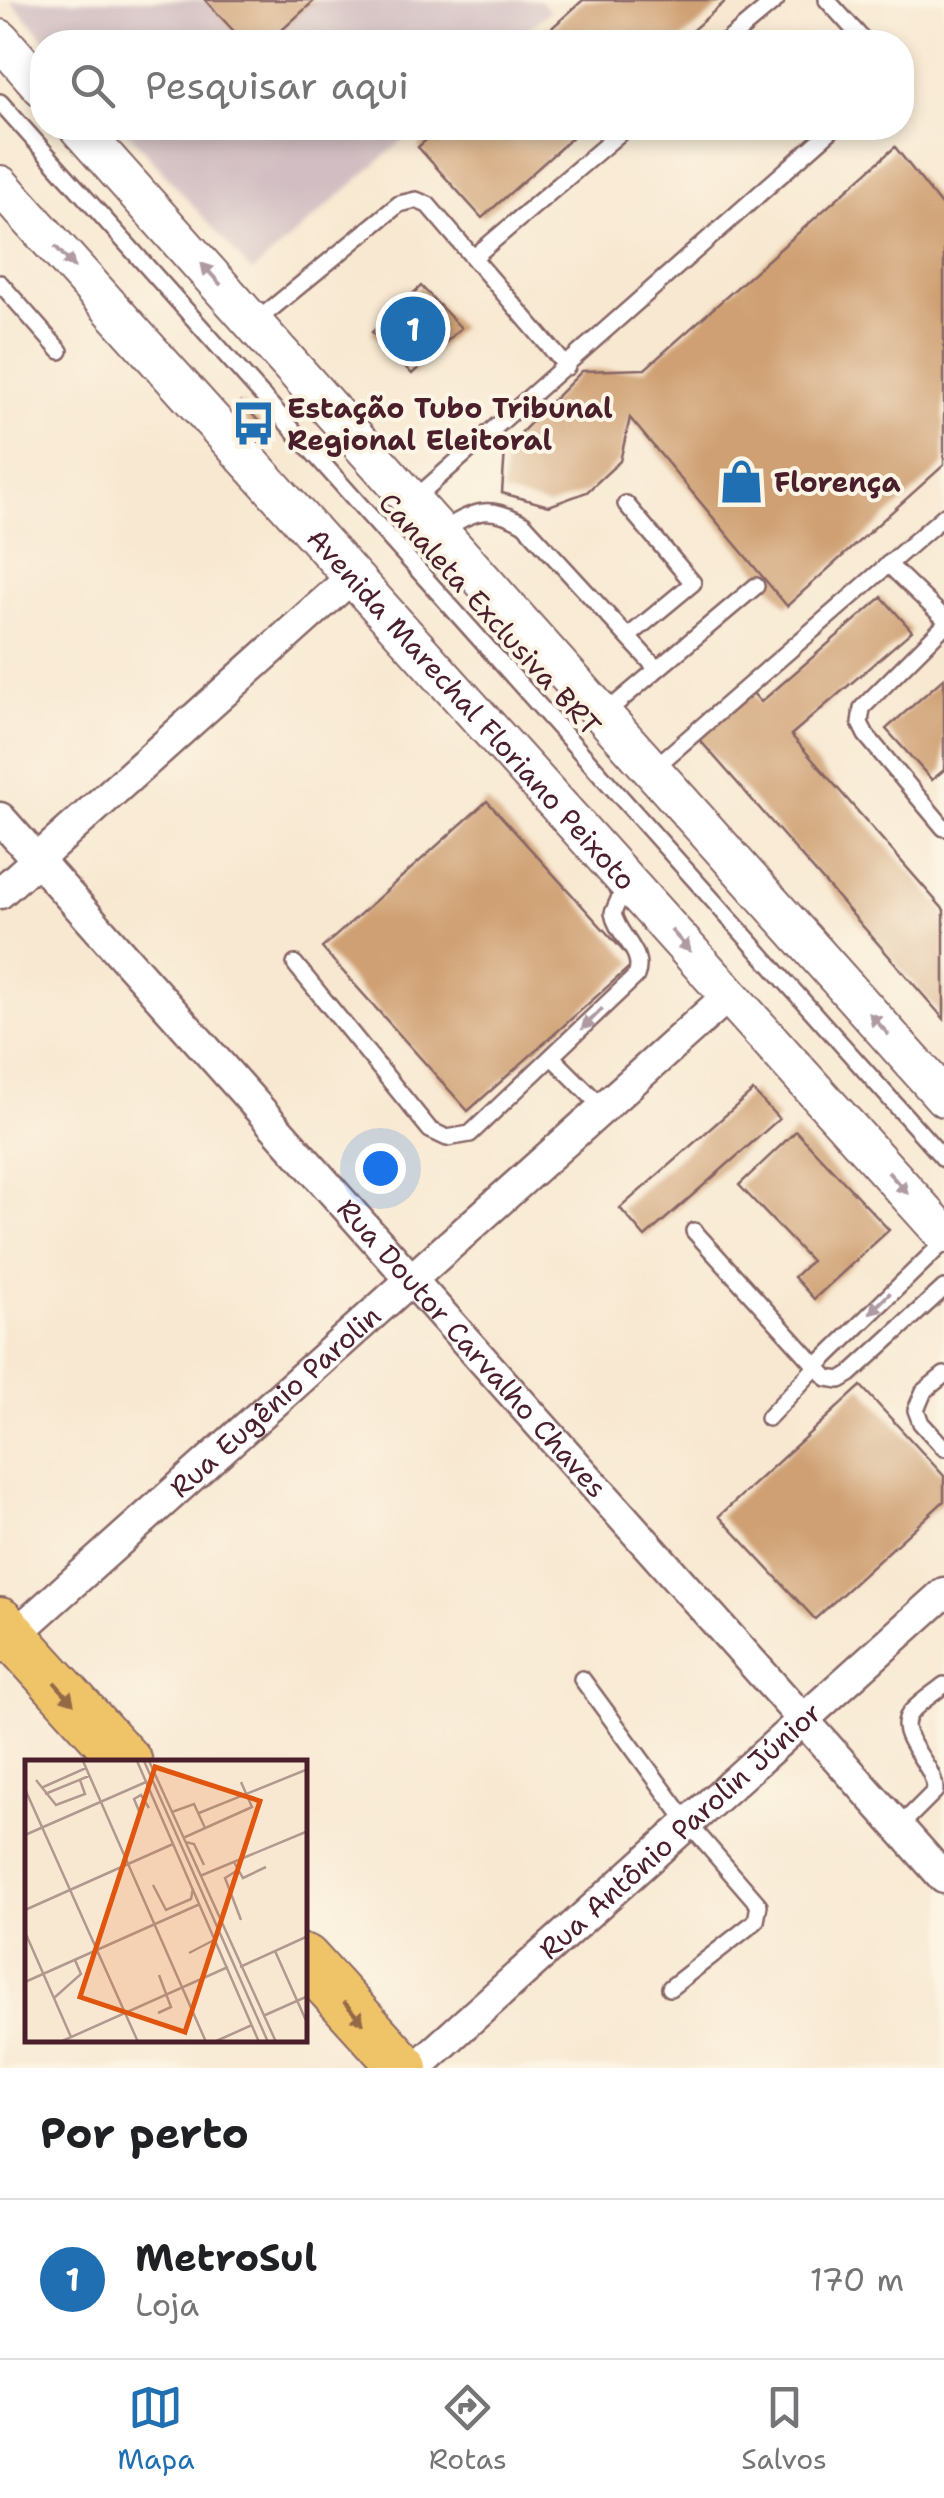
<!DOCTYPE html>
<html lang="pt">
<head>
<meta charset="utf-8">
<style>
  :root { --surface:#fff; --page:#f2f2f2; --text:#202124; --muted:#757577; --line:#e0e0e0; --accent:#1f6fb2 }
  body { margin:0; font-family:"Shantell Sans",sans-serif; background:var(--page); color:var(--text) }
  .you { position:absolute; left:380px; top:1168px; width:35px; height:35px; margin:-25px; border:8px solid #fff; border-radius:50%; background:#1a73e8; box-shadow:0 0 0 15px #1a73e833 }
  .badge { display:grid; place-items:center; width:65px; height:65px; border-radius:50%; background:var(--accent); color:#fff; font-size:32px; font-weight:700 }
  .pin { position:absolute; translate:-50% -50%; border:5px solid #fff; box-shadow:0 2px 10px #0006 }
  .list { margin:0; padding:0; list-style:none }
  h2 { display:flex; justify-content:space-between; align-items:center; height:130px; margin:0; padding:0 40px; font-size:42px }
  h2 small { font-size:32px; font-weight:400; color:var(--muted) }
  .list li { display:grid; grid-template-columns:65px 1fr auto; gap:30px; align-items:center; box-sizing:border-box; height:160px; padding:0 40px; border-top:2px solid var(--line) }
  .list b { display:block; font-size:38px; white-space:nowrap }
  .list p { margin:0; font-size:32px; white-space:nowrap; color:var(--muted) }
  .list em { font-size:32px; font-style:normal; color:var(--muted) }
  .icon { flex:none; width:55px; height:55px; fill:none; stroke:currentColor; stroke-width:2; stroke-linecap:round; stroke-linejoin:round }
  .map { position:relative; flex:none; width:944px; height:2068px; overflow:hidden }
  .search { position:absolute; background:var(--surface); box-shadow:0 5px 15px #0003; left:30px; right:30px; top:30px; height:110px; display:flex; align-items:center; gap:25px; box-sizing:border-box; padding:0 35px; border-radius:40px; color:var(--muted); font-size:38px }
  .sheet { height:290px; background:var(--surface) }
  nav { display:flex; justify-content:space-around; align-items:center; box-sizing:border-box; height:140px; border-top:2px solid var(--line); background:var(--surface); font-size:28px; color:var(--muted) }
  nav a { display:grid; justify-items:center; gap:5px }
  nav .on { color:var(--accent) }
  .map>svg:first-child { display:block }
  .industrial { fill:#d2bec2 }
  .building { fill:#cfa073 }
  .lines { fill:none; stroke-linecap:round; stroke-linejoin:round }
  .service-casing { stroke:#876565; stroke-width:20 }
  .minor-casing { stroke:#876565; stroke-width:35 }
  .tertiary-casing { stroke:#876565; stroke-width:42 }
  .primary-casing { stroke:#876565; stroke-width:52 }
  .service { stroke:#fff; stroke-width:15 }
  .minor { stroke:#fff; stroke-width:30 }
  .tertiary { stroke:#fff; stroke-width:38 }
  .primary { stroke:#efc469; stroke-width:48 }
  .oneway { fill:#ae9aa0 }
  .oneway2 { fill:#946947 }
  .labels { text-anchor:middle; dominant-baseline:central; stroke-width:8; stroke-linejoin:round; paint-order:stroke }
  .poi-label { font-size:28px; font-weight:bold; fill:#4a1f2b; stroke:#fcf5e5; text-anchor:start }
  .street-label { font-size:28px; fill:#4a1f2b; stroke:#fcf5e5 }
  .inset-road { fill:none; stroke:#b2988f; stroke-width:2.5 }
  .view { fill:#e0560e; fill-opacity:0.15; stroke:#e0560e; stroke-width:5 }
  .inset-edge { fill:none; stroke:#4a1f2b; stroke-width:5 }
</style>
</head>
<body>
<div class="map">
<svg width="944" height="2068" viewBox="0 0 944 2068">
  <rect width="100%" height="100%" fill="#fcf5e5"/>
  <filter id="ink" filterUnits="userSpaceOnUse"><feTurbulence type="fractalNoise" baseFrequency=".01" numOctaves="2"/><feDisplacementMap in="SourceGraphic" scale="20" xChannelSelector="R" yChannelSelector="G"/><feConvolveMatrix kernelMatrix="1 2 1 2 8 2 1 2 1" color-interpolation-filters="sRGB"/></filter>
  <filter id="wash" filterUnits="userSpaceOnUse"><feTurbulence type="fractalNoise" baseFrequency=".0048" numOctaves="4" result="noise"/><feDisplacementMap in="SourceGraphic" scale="40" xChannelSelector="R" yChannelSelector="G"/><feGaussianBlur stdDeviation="2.25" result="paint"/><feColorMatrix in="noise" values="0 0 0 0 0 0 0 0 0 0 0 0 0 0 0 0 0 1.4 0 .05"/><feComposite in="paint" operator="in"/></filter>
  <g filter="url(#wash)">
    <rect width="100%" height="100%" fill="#f8e8d1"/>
    <g class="industrial">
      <path d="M10,0H540L550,11L513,42H48Z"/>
      <path d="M124,128H417L252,272Z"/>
    </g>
    <g id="blocks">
      <g class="building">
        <path d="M205,0H315L283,29L293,40L291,42H244Z"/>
        <path d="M583,0H727L679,42H536Z"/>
        <path d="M440,128H583L482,218L418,147Z"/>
        <path d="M895,147L941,205L944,202V465L787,606L630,418L620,461L587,492L549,506L502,493L505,449L582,371L645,369Z"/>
        <path d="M421,286L461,328L412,374L372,332Z"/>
        <path d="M241,402L275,439L267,446L234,409Z"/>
        <path d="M882,597L912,631L791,735L944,910V1019L698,738L751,691L761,702Z"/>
        <path d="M944,678V770L932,780L886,729Z"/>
        <path d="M487,801L634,963L468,1111L322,948Z"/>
        <path d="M753,1091L779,1119L645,1237L620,1208Z"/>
        <path d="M796,1131L889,1230L814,1299L794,1277L811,1261L739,1185Z"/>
        <path d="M861,1386L944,1476V1501L815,1619L719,1516Z"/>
      </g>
    </g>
  </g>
  <g filter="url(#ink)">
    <use href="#blocks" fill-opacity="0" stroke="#876565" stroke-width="2.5"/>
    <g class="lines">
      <defs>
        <g id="service">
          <path d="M827,0L865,42"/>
          <path d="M726,42L776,0"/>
          <path d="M0,102L944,1159"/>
          <path d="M474,257L626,128"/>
          <path d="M0,283L60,351"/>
          <path d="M254,323L399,204L416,200L428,205L567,367"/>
          <path d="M413,500L834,128"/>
          <path d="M626,504L693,583L629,636"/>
          <path d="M441,531C475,511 488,503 524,524L657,669"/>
          <path d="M888,564L944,618"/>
          <path d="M944,626L862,708L860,723L866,735L944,828"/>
          <path d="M604,714L756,586"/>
          <path d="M653,769L944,516"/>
          <path d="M295,964L430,1130L447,1138L470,1134L636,976C646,952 617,936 613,913L627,881"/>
          <path d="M553,1058L603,1108"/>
          <path d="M694,1231L827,1378L840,1380L850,1374L944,1288"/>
          <path d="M944,1375L924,1391L916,1410L921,1423L944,1448"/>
          <path d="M768,1418L817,1366L944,1242"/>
          <path d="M582,1679L688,1823L759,1905L756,1921L670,1988"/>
          <path d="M899,1827L935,1791C936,1763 890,1734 912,1711C921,1701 934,1693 944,1685"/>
        </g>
        <g id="minor">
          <path id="s1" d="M0,818L944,1878"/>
          <path d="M0,893L352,577"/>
          <path id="s2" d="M1,1647L729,995"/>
          <path id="s3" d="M416,2068L944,1593"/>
        </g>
        <g id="tertiary">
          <path d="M0,39L42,87"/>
          <path d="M79,128L944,1097"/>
          <path id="s4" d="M0,185L944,1234"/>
        </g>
        <g id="primary">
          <path d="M0,1622L128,1763"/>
          <path d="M305,1959L404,2068"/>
        </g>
      </defs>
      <use href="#service" class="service-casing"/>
      <use href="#minor" class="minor-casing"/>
      <use href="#tertiary" class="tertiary-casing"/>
      <use href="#primary" class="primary-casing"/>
      <use href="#service" class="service"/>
      <use href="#minor" class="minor"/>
      <use href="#tertiary" class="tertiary"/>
      <use href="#primary" class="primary"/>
    </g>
    <defs><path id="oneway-solid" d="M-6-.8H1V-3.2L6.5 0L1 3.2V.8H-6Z" transform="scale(2.5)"/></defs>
    <g class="oneway">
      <use href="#oneway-solid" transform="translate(65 257) rotate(48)"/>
      <use href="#oneway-solid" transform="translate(211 274) rotate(-132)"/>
      <use href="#oneway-solid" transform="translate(681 941) rotate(48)"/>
      <use href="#oneway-solid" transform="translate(592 1019) rotate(135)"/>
      <use href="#oneway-solid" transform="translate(879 1024) rotate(-132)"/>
      <use href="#oneway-solid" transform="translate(898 1183) rotate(48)"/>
      <use href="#oneway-solid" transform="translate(880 1303) rotate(135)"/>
    </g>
    <g class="oneway2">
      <use href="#oneway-solid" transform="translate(64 1693) rotate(48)"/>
      <use href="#oneway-solid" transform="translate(354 2013) rotate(48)"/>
    </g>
  </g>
  <defs>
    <symbol id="bus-bare" viewBox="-9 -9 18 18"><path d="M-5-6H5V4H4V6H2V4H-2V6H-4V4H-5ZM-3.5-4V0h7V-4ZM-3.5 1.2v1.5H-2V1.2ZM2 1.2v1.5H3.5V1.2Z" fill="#1f6fb2" stroke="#fcf5e5" stroke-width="2.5" paint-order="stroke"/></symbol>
    <symbol id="shop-bare" viewBox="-9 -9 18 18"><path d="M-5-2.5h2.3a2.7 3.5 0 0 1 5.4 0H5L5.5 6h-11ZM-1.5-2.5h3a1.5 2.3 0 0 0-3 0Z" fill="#1f6fb2" stroke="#fcf5e5" stroke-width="2.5" paint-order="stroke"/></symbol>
  </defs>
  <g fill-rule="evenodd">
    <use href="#bus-bare" x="222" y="392" width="63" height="63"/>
    <use href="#shop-bare" x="710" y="450" width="63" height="63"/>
  </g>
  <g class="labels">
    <g class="poi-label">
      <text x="287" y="408">Estação Tubo Tribunal<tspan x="287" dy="32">Regional Eleitoral</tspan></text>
      <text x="774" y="482">Florença</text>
    </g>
    <g class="street-label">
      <text transform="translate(490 614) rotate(48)">Canaleta Exclusiva BRT</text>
      <text stroke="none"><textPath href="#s4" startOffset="705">Avenida Marechal Floriano Peixoto</textPath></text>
      <text stroke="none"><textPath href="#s1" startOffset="710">Rua Doutor Carvalho Chaves</textPath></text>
      <text stroke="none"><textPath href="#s2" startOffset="368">Rua Eugênio Parolin</textPath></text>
      <text stroke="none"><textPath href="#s3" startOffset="355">Rua Antônio Parolin Júnior</textPath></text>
    </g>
  </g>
  <g transform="translate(25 1760)">
    <rect width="282" height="282" fill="#f8e8d1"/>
    <path class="inset-road" d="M58,1L181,282M112,1L234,282M119,1L243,282M124,1L251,282M11,20L31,45L60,34L55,20M16,28L61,8M0,29L113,282M20,34L64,16M114,51L109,39L116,35L124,48M147,52L169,44L180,68M174,53L283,9M0,75L121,22M158,78L227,47L216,22M160,82L169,84L179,105M209,102L218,118L241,107M213,110L200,118L216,160M175,116L283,71M128,125L141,150L166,139L168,128M0,150L148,84M0,172L46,277M250,191L283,265M164,193L191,179M215,207L283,176M0,222L175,144M29,238L56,214L50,200M133,253L146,247L134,215M238,256L283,236M35,282L203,207M189,282L227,265"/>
    <path class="view" d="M130,7L235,41L160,272L55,237Z"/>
    <rect width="282" height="282" class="inset-edge"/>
  </g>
</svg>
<div class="you"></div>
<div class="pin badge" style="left:413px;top:329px">1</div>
<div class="search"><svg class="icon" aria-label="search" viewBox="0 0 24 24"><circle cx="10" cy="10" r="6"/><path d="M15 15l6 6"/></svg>Pesquisar aqui</div>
</div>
<section class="sheet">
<h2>Por perto<small></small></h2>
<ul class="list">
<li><span class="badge">1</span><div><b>MetroSul</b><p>Loja</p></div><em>170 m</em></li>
</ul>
</section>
<nav>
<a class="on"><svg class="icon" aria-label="map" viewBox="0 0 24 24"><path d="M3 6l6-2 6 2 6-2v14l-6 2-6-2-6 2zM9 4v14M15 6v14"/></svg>Mapa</a>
<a><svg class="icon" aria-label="directions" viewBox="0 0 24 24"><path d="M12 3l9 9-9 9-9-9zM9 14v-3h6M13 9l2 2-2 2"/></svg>Rotas</a>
<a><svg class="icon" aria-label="saved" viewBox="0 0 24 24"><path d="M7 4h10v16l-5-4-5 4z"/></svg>Salvos</a>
</nav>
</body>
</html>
